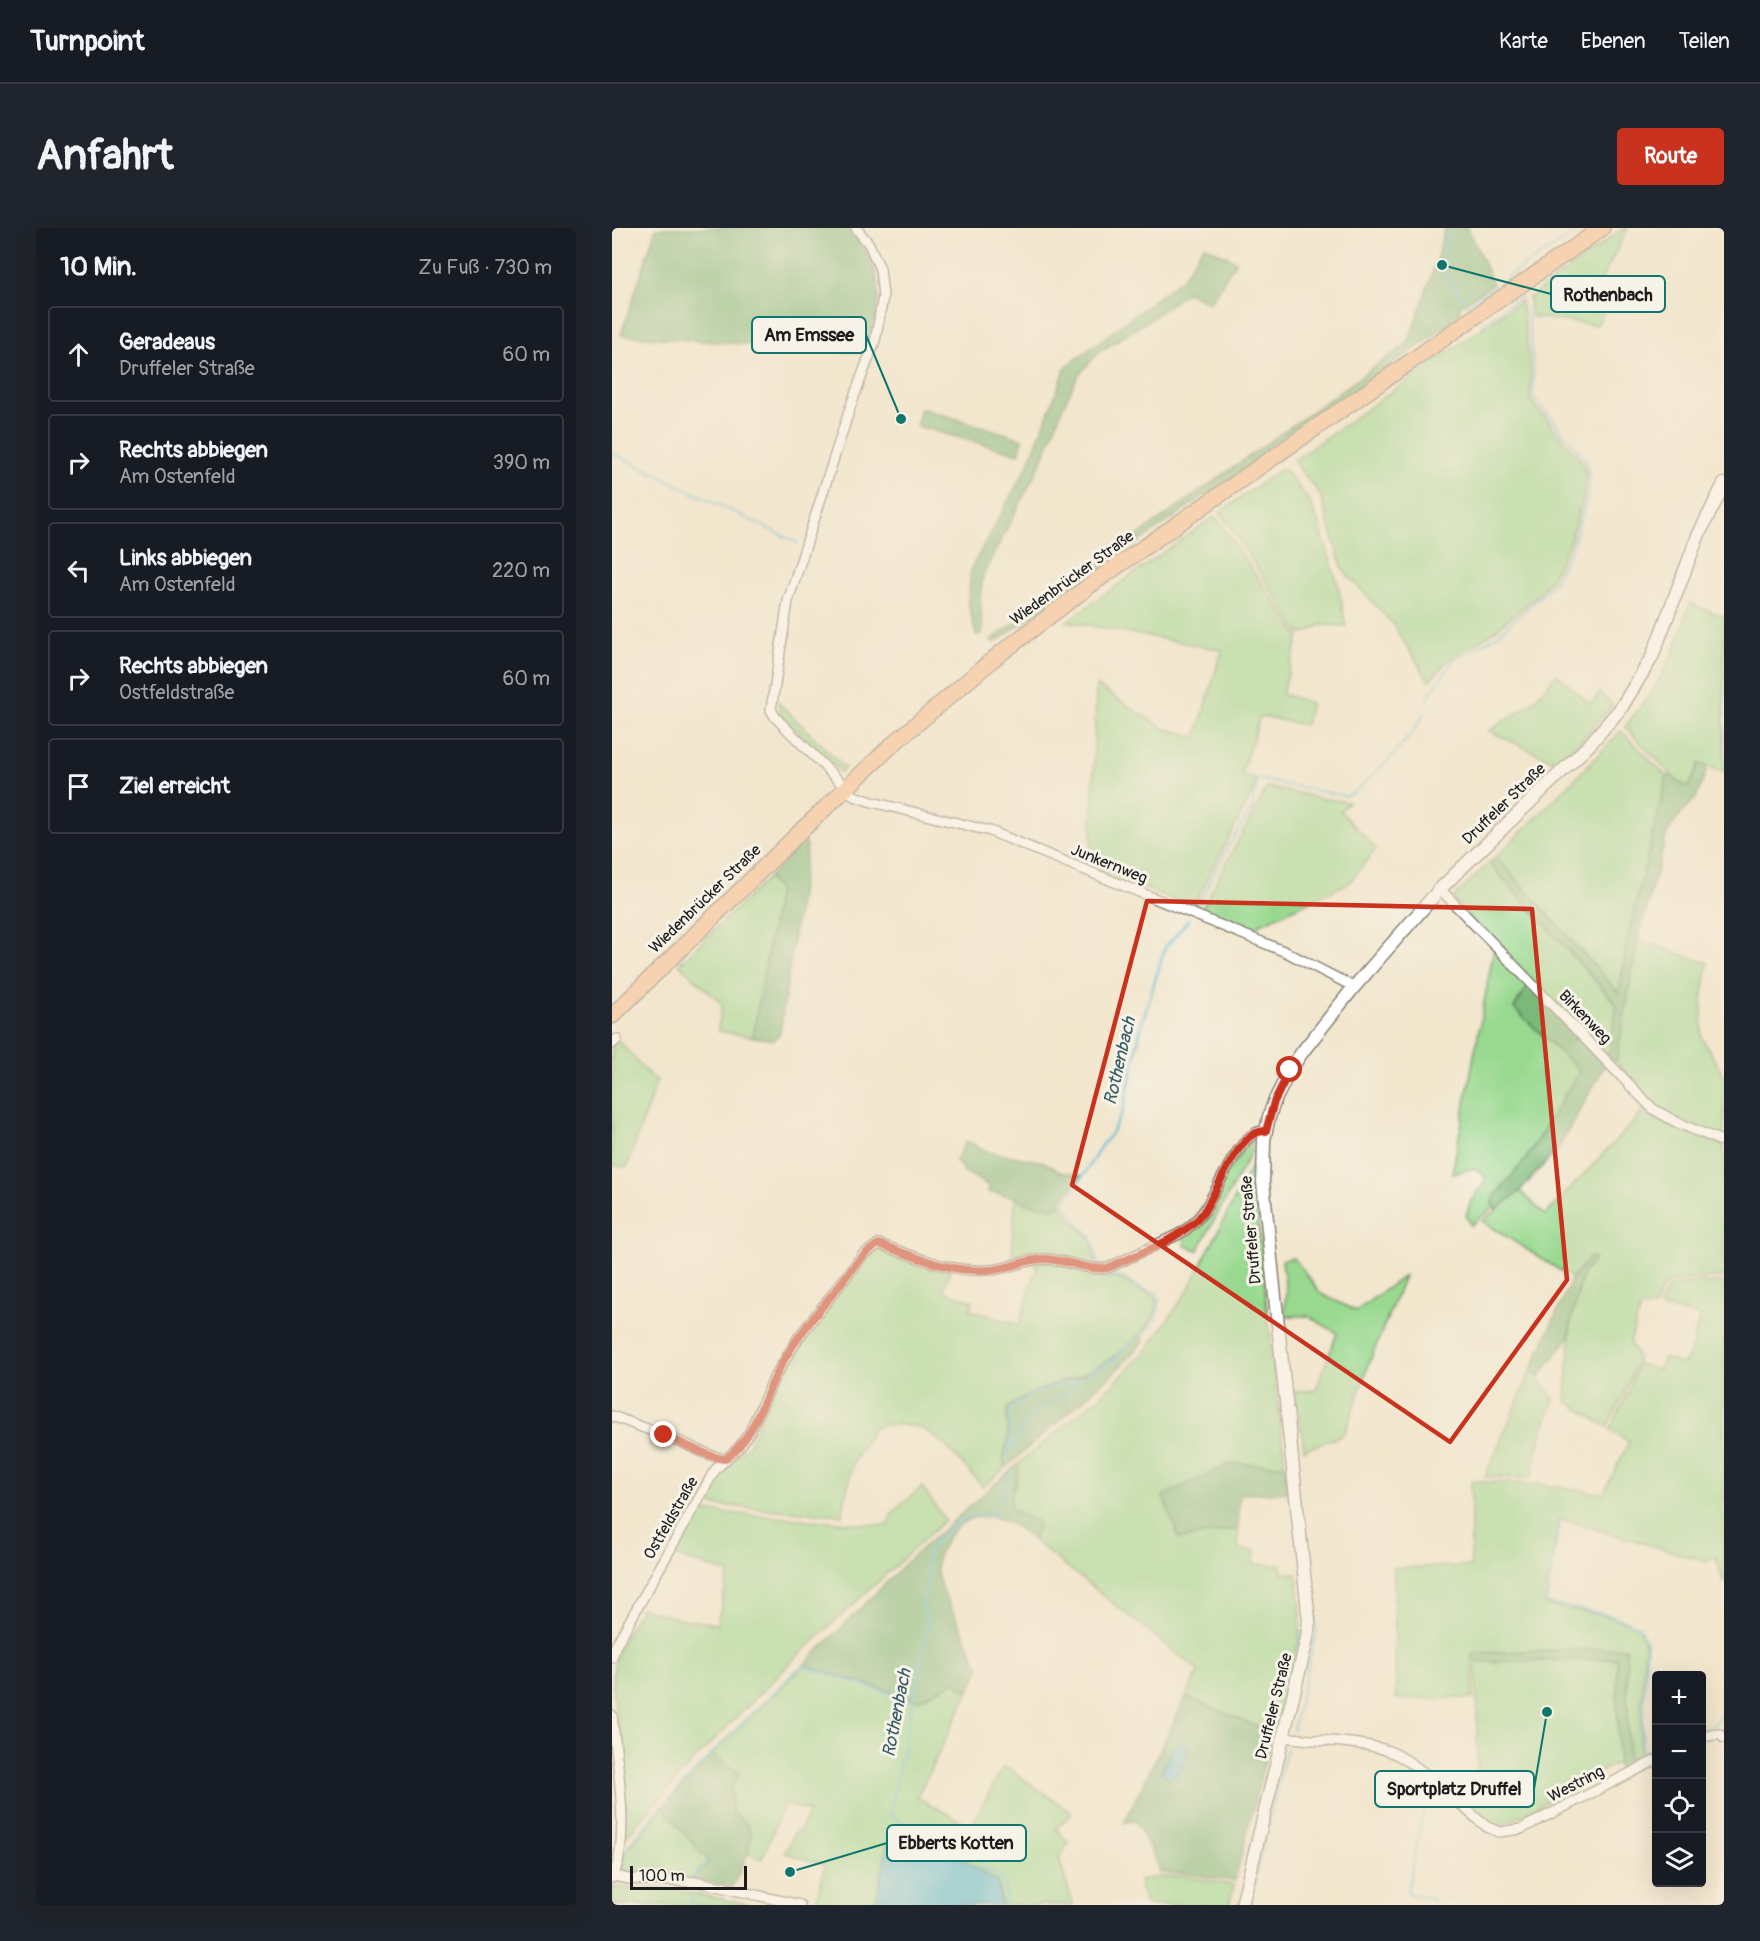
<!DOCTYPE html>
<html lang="de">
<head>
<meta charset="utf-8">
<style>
  :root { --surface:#171b24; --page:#20242c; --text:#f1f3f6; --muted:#9ea1a6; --line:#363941; --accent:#c8321e }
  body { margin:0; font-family:Pangolin,sans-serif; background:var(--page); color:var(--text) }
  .controls { position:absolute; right:18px; bottom:18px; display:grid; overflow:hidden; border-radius:6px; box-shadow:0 6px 24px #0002 }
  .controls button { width:54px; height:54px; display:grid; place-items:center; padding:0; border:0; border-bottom:2px solid var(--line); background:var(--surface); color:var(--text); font:30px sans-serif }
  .scale { position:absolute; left:18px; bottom:15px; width:117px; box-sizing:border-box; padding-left:6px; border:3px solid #1c1c1c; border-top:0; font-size:16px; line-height:21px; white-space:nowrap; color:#1c1c1c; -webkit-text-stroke:4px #f7f3e8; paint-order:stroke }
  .stop { position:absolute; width:18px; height:18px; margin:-14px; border:4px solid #c8321e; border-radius:50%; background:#fff }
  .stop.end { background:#c8321e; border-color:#fff; box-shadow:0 2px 6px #0008 }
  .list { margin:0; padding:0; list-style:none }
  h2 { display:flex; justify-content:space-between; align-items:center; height:78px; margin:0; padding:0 24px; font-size:26px }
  h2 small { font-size:20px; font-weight:400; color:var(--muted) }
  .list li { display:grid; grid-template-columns:39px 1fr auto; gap:18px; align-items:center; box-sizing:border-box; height:96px; margin:0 12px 12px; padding:0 12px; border:2px solid var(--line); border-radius:6px }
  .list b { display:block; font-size:22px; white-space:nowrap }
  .list p { margin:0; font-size:20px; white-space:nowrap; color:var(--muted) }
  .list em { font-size:20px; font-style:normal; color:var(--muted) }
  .icon { flex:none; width:33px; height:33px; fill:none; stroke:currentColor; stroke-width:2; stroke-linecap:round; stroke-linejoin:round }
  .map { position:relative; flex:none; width:1112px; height:1677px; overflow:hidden; border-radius:6px }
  header { display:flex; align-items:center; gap:36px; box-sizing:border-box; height:84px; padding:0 30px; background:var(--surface); border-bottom:2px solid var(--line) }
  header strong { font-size:28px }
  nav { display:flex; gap:33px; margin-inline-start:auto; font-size:21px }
  .intro { display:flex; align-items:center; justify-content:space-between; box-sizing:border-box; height:144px; padding:0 36px }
  h1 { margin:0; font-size:42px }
  .button { padding:15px 27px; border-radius:6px; background:var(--accent); color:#fff; font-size:21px; font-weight:700 }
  main { display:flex; gap:36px; padding:0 36px }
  aside { flex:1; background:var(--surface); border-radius:6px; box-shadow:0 6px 24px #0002 }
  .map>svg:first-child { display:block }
  .green { fill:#98d98f; stroke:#5a7a56; stroke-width:1.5 }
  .forest { fill:#7ab97a; stroke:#4b6a4b; stroke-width:1.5 }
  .water { fill:#57bcd5; stroke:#3a6c78; stroke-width:1.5 }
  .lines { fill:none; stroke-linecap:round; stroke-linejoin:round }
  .stream { stroke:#57bcd5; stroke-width:2 }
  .minor-casing { stroke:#878174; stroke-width:12 }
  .tertiary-casing { stroke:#878174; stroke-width:15 }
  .primary-casing { stroke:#878174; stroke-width:18 }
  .minor { stroke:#fff; stroke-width:9 }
  .tertiary { stroke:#fff; stroke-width:12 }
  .primary { stroke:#fbbb8d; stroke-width:15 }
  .route { stroke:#c8321e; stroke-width:8 }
  .marked { fill:none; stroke:#c8321e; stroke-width:4.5; stroke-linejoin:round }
  .labels { text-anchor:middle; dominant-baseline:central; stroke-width:6; stroke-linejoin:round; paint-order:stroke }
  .street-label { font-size:16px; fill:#1c1c1c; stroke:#f7f3e8 }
  .water-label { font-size:18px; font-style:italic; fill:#345c66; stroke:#f7f3e8 }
  .leader { fill:none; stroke:#0f766e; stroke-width:2 }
  .callout-dot { fill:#0f766e; stroke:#f7f3e8; stroke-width:2 }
  .callout { fill:#f7f3e8; stroke:#0f766e; stroke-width:2 }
  .callout-label { font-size:18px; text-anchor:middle; font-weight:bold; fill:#1c1c1c }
</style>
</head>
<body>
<header>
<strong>Turnpoint</strong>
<nav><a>Karte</a><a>Ebenen</a><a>Teilen</a></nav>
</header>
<div class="intro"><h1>Anfahrt</h1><a class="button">Route</a></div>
<main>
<aside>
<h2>10 Min.<small>Zu Fuß · 730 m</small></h2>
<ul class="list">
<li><svg class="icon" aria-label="ahead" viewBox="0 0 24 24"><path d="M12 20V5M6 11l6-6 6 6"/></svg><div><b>Geradeaus</b><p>Druffeler Straße</p></div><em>60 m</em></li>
<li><svg class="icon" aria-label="right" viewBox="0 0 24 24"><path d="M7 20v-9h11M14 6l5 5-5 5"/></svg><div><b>Rechts abbiegen</b><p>Am Ostenfeld</p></div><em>390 m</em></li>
<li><svg class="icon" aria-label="left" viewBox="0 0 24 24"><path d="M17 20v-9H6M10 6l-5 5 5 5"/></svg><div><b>Links abbiegen</b><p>Am Ostenfeld</p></div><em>220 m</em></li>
<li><svg class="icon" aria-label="right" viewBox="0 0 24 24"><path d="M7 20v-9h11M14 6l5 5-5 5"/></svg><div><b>Rechts abbiegen</b><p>Ostfeldstraße</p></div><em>60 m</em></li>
<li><svg class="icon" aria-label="arrive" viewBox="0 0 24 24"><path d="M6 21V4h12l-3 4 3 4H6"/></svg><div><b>Ziel erreicht</b></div></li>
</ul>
</aside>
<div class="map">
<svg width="1112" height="1677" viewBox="0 0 1112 1677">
  <rect width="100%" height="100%" fill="#f7f3e8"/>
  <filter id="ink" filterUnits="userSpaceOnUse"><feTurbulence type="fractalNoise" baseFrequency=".0167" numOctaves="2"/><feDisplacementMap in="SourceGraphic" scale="12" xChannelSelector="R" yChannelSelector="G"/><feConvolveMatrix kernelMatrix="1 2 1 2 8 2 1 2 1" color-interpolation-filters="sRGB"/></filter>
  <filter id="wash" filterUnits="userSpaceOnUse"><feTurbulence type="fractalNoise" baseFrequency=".008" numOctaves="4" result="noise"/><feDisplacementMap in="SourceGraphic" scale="24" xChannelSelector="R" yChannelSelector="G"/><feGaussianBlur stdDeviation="1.35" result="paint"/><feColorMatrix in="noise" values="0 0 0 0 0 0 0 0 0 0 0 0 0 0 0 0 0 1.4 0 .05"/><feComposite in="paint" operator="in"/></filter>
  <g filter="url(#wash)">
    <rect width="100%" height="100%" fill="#f2e6cd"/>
    <g class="green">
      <path d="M1012,0H1016L986,58L1002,67L985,97L920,89L917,70Z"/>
      <path d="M909,73L919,144L918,171L971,235L974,248L972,267L958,314L939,351L927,366L879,406L839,430L817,453L781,396L731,342L708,266L681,233Z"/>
      <path d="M671,240L698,274L707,296L726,357L734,398L709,397L689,407L608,284Z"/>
      <path d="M603,288L687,409L670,466L699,475L693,497L648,488L629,546L644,550L640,566L580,680L479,638L484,457L551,500L584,509L610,422L455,393Z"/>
      <path d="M1078,375L1112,389V544L1087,536L1077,559L1066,554L1013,499L1044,458L1063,421Z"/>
      <path d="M945,446L978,476L988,465L1001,477L949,534L942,533L877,503L921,474Z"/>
      <path d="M166,474L233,540L229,544L169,487Z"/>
      <path d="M1009,503L1055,549L1016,707L1007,766L884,629L964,550Z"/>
      <path d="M655,559L708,570L736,574L728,583L764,621L737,655L634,703L588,684Z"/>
      <path d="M877,635L1005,777L996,830L840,671Z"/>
      <path d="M156,650L166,662L141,809L106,803L110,776L67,736Z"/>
      <path d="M1026,712L1096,735L1090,772V810L1112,848V911L1069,893L1043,879L1004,834Z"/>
      <path d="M882,721L918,758L906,772L902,780L952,828L969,841L914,931L881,970L880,975L882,979L859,997L854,988L859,973L874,952L869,944L862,940L840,946Z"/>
      <path d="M6,812L40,850L45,852L15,939L0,937V818Z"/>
      <path d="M1032,883L1064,902L1112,917V1049L1061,1053L1050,1060L1042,1080H1028L1018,1115L1026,1130L1012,1166L995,1199L954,1173L959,1093L971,1045L982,1031L978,1029L960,1050L870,993L908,963L933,987Z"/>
      <path d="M637,913L640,915L639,924L586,1022L573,1018L572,1006Z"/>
      <path d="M641,935L656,1091L673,1237L617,1236L567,1311L626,1301V1321L644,1323L641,1336L669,1337L670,1345L685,1346L689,1385L687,1410L664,1506L574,1469L587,1443L421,1312L427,1295L399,1281V1269L407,1241L406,1236L492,1165L534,1123L575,1064Z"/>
      <path d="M403,969L416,976L444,980L449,976L463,996L479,1010L484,1039L400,1034Z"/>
      <path d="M268,1021L338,1042L331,1063L361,1073L358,1082L407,1097L426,1035L435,1034L484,1045L485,1048L509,1051L529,1063L542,1066C559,1096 489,1139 466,1149C461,1151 454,1152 448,1154C430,1162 412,1174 395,1183L396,1211L391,1233L394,1239L371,1259C356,1243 326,1204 305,1199C291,1195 277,1197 263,1198L241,1234L230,1287L101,1277L99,1269L94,1265L106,1245L136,1218L167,1149L197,1102L254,1030Z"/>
      <path d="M682,1030L709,1066L744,1083L792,1048L756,1138L732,1207L692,1222L687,1184L681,1164L704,1162L725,1105L697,1088H672L674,1063L670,1032Z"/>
      <path d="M1112,1054V1356L1104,1329L1095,1334L947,1290L933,1377L996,1388L1026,1398L1033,1417L1028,1520L1031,1533L1017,1540L1014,1420L861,1425V1470L784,1471L782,1340L859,1338V1253L928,1256L991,1266L1017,1214L998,1201L1015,1167L1026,1136L1047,1142L1051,1130L1069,1136L1077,1129L1088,1088L1047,1079L1054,1062L1066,1056Z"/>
      <path d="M919,1143L927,1149L942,1171L930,1204L919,1250L873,1249Z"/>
      <path d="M310,1259L333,1292L179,1434L80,1534L11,1612L13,1569L1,1457C0,1424 14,1407 29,1380L68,1391L105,1396L117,1345L60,1327L84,1284L90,1283L276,1298L280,1285Z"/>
      <path d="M1005,1431L1006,1534L905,1590L885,1598L850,1569L866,1551L864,1434Z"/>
      <path d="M192,1437L306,1472L342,1454L353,1462L358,1461L305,1569L359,1599L391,1539L399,1542L460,1585L444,1601L457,1615L447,1630L461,1677H390L385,1654L349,1630L295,1604L278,1606L263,1677H204L213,1637L173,1625L183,1603L188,1604L197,1583L172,1576L150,1631L136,1626C141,1603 139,1599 120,1585L119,1560L100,1526Z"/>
      <path d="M51,1580L96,1632L79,1651L14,1646L11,1640L17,1620Z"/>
      <path d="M570,1648L622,1657L617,1677H533L527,1652L548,1649Z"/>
      <path d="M0,1659L62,1662L141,1677H0Z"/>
    </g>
    <g class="forest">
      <path d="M44,0H237C276,50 270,67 254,125L9,107Z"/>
      <path d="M833,0H856L881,56L846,79L851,87L382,415L379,412L796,115L823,37Z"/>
      <path d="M592,17L624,33L598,75L575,64L543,88L486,125L466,148L452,176L431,231L371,347L368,371L371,405L364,407L356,374L359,341L417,235L454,139L570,51Z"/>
      <path d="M309,180L411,211L407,226L304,198Z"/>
      <path d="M1087,536L1096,539L1084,570L1071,583L1055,605L1026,712L1004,834L996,830L1005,777L877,635L884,629L1007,765L1016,707L1055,549L1059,547L1066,554L1077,559Z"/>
      <path d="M191,613L195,618L168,805L162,812L141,809L166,662L156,650Z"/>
      <path d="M918,758L993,837L946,921L908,963L884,982L880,975L881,970L914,931L968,842L952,828L902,780L914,761Z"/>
      <path d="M354,913L377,924L432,934L448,944L469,947L444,980L415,976L403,969L376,964L377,958L353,944L344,933Z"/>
      <path d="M978,1029L983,1031L971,1045L959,1093L957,1109L927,1149L919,1143L960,1050Z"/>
      <path d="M528,1106L532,1113L504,1143L394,1239L391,1233L396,1211L395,1180L421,1164L467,1148L494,1134L504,1128Z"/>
      <path d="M406,1236L407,1240L399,1269V1281L427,1295L421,1312C393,1286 357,1275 333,1314C327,1323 323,1332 325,1344C327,1357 334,1370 340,1382C350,1401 359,1421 368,1440L358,1461L353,1462L342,1454L306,1472L192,1437L299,1330Z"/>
      <path d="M617,1236L673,1237L676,1264L628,1266L626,1301L567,1311L551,1268Z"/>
      <path d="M1014,1420L1017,1540L1006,1542L1005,1431L861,1434V1425Z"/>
      <path d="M574,1469L660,1505L623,1653L570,1645H547V1639L523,1591L512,1595Z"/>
      <path d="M100,1526L127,1545L119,1560L120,1585C125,1588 132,1592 135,1597C147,1613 127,1643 120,1659L81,1651L97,1634L51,1580Z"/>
    </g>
    <g class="water">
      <path d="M569,1514L575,1519C577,1533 568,1543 558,1552L549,1543L565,1516Z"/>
      <path d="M295,1604L349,1630L385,1654L390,1677H263L278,1606Z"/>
    </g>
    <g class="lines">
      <g class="stream">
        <path d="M838,0L830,37L855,78L883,58"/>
        <path d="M893,51L970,0"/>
        <path d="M870,98L876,92L910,68"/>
        <path d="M0,225L186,315"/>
        <path d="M815,475L818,466L842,432L883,409L929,368L942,354L961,316L976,267L977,248L974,232L921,168L922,144L915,79"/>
        <path d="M584,681L616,619L640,580L645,552H650L734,568L742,565C767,541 797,516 812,485"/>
        <path d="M487,1038L479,1008L466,995L452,974L470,950L489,918L498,907L511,884L530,795L553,720L577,691"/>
        <path d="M398,1222L404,1214L413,1194L462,1158L465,1153"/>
        <path d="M395,1231L399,1210L397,1184L399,1180L422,1165L466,1152L476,1145L504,1131L512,1121L541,1097L547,1081L546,1066L528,1060L509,1049L491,1048L488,1046"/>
        <path d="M390,1273L399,1244"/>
        <path d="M387,1281L384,1287H362L347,1293L324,1312L316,1325V1351L311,1376L316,1402L278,1585L280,1589L361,1627L376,1643L389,1649L393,1656L394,1677"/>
        <path d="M948,1291L934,1375L998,1387L1027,1398L1035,1417L1030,1521L1039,1525L1044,1524"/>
        <path d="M687,1418L690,1403"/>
        <path d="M670,1488L674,1470"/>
        <path d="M681,1502L704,1403L703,1367"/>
        <path d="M1090,1502L1105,1494L1112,1484"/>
        <path d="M816,1559L795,1665L822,1671L821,1677"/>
        <path d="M9,1638L15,1619L46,1583L100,1525L186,1441L191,1438L301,1473"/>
        <path d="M80,1651L97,1632"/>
        <path d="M80,1666V1677"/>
        <path d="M636,1677L675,1520"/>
      </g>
    </g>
  </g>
  <g filter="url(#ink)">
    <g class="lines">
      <defs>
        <g id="minor">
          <path d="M244,0L257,16L268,41L271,68L267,92L263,113L239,177L176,373L159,482L164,490L242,568L260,574L378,603L674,724L742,759"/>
          <path d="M828,661L1041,881L1066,895L1112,914"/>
          <path d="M0,816L5,811"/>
          <path d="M0,1188C22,1196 44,1204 66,1213C81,1219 97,1229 113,1231"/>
          <path d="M0,1430L3,1419L103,1242L129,1217L138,1203L163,1148L187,1109L251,1027L267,1016C304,1029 339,1045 378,1042C396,1041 414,1031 432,1031C454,1031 473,1043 496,1040L567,1006C577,1000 585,993 592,983C604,964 622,920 640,907C644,904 648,903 653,903"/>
          <path d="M0,1487C4,1529 20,1613 0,1650"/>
          <path d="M672,1509C704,1514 747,1512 777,1523C809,1536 847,1577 875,1599L887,1604L909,1601L1044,1532"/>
          <path d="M1090,1509L1107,1506L1112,1510"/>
          <path d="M1,1648L17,1651L87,1654L188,1677"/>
        </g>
        <path id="tertiary" d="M630,1677L695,1411L697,1393L651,954L652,912L657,889L662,874L678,842L691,823L742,759L828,661L978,516L1009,480L1040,429L1086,308L1112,256"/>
        <path id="primary" d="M0,788L188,604L281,516L385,428L481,355L990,0"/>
      </defs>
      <use href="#minor" class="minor-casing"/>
      <use href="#tertiary" class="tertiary-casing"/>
      <use href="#primary" class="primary-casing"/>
      <use href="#minor" class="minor"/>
      <use href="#tertiary" class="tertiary"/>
      <use href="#primary" class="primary"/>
    </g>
  </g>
  <g class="lines" filter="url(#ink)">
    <path class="route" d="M52,1207C70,1215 95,1229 113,1231C140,1212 149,1178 163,1149C178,1117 201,1090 223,1063C237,1046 248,1026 267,1016C304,1029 339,1045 378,1042C396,1041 414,1031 432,1031C454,1031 473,1043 496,1040C523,1027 574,1009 591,985C604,965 622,919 640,907C645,904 649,903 654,903L662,874L678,842"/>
  </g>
  <path d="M0 0H1112V1677H0ZM535,673L920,681L955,1052L838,1214L460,957Z" fill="#f2e6cd" fill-opacity=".55" fill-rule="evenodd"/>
  <path class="marked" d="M535,673L920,681L955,1052L838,1214L460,957Z"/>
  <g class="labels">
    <g class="street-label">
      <text transform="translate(460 350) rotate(-36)">Wiedenbrücker Straße</text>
      <text transform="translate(892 576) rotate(-44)">Druffeler Straße</text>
      <text transform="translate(497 636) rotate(22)">Junkernweg</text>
      <text transform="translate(93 671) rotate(-44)">Wiedenbrücker Straße</text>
      <text transform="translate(973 789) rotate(46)">Birkenweg</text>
      <text transform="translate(639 1002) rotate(-95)">Druffeler Straße</text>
      <text transform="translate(59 1290) rotate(-60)">Ostfeldstraße</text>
      <text transform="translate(662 1478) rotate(-76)">Druffeler Straße</text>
      <text transform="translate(964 1556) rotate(-27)">Westring</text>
    </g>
    <g class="water-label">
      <text transform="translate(508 833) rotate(-77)">Rothenbach</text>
      <text transform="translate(285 1485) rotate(-79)">Rothenbach</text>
    </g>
  </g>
  <path class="leader" d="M830 37L939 66M289 191L254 107M935 1484L922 1561M178 1644L275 1615"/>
  <g class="callout-dot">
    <circle cx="830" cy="37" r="6"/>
    <circle cx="289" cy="191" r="6"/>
    <circle cx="935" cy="1484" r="6"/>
    <circle cx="178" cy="1644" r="6"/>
  </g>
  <g class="callout">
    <rect x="939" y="48" width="114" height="36" rx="6"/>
    <rect x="140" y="89" width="114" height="36" rx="6"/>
    <rect x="763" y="1543" width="159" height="36" rx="6"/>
    <rect x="275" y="1597" width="139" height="36" rx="6"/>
  </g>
  <g class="callout-label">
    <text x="996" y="73">Rothenbach</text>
    <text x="197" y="113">Am Emssee</text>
    <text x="842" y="1567">Sportplatz Druffel</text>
    <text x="344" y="1621">Ebberts Kotten</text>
  </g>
</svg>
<div class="controls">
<button>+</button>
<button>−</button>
<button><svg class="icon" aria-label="locate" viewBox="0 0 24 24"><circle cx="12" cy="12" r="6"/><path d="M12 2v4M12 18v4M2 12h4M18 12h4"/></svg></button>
<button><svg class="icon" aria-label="layers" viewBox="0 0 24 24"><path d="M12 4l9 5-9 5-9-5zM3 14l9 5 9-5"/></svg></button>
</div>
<div class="scale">100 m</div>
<div class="stop" style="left:678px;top:842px"></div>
<div class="stop end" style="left:52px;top:1207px"></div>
</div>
</main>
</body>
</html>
